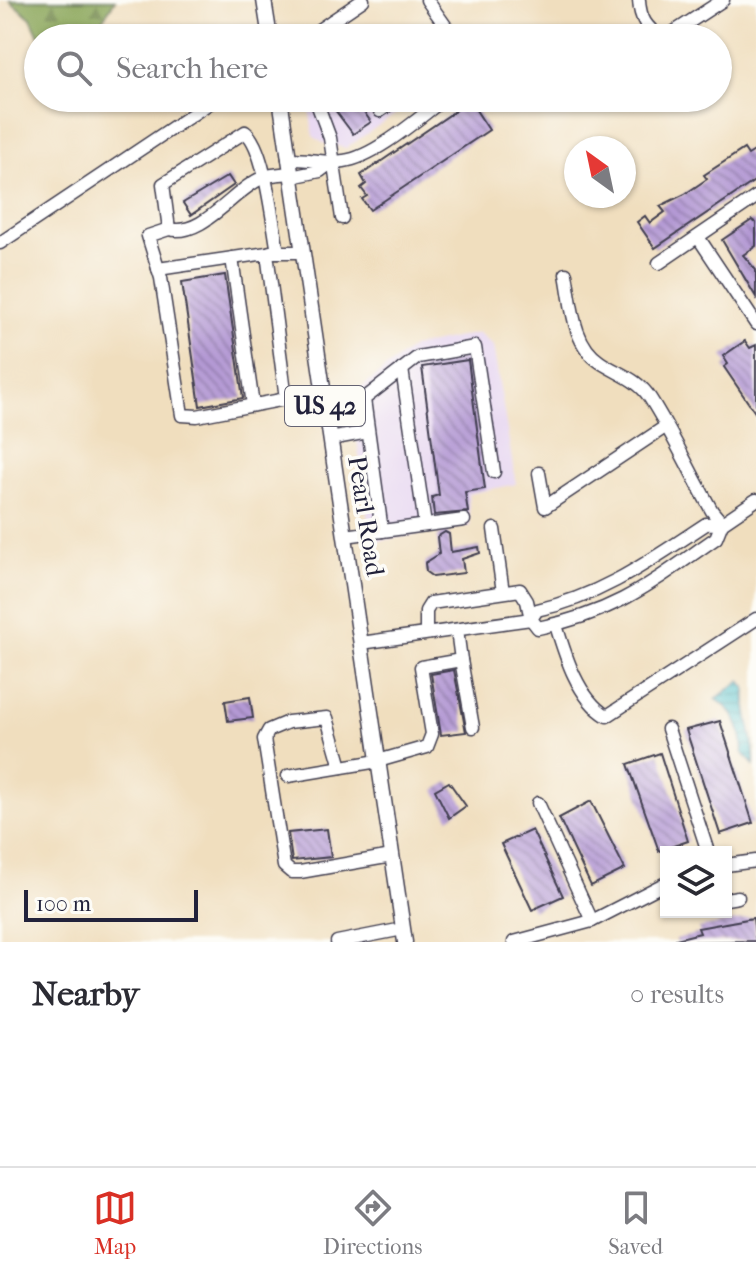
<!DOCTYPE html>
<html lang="en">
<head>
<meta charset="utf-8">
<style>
  :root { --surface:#fff; --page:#f2f2f3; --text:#2b2b33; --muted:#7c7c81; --line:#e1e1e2; --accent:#d93025 }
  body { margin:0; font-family:"IM FELL French Canon",serif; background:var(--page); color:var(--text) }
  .controls { position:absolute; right:24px; bottom:24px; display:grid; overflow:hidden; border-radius:0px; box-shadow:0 2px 6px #0004 }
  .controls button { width:72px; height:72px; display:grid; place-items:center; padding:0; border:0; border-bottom:2px solid var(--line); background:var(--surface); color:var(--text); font:40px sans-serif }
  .compass { position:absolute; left:564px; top:136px; width:72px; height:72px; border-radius:50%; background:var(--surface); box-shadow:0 2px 6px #0004; rotate:327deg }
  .scale { position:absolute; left:24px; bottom:20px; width:174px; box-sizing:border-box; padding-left:8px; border:4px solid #22223b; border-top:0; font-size:22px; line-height:28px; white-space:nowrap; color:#22223b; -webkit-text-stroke:6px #fdfcf7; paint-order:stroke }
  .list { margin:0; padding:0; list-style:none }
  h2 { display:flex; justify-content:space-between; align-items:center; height:104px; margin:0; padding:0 32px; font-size:34px }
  h2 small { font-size:26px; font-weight:400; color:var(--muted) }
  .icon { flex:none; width:44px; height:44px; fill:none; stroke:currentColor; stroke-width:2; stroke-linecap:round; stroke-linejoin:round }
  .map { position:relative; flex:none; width:756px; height:942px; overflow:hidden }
  .search { position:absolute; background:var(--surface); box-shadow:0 2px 6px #0004; left:24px; right:24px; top:24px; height:88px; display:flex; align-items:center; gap:20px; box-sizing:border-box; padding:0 28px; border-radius:44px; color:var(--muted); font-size:30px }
  .sheet { height:224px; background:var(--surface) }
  nav { display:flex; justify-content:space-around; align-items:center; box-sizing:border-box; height:112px; border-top:2px solid var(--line); background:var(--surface); font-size:22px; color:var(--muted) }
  nav a { display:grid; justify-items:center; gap:4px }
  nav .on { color:var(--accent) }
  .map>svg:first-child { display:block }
  .built { fill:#e5d3f1 }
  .forest { fill:url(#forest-firs); stroke:#556348; stroke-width:2 }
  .water { fill:url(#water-rules); stroke:#3a7082; stroke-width:2 }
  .building { fill:url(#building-back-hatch) }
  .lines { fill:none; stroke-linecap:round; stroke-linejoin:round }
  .minor-casing { stroke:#413e4f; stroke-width:15 }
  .major-casing { stroke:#413e4f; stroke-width:17 }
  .minor { stroke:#fff; stroke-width:12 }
  .major { stroke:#fff; stroke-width:14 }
  .labels { text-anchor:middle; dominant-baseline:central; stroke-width:7; stroke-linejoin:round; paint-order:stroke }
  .shield { fill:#fdfcf7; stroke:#646373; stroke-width:2 }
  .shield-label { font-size:24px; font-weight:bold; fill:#22223b }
  .street-label { font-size:26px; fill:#22223b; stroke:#fdfcf7 }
</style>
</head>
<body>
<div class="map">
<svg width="756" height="942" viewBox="0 0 756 942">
  <defs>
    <pattern id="forest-firs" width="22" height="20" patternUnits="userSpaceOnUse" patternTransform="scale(2)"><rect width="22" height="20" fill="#88a456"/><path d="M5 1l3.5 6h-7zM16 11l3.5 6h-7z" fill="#6f8548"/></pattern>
    <pattern id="water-rules" width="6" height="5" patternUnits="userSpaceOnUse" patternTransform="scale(2)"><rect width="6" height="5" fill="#51bfc9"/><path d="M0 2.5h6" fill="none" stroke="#439ba4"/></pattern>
    <pattern id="building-back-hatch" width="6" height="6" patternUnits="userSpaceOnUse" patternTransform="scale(2)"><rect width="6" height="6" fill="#b499d4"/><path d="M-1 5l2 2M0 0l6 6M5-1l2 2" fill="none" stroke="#927cad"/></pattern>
  </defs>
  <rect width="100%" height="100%" fill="#fdfcf7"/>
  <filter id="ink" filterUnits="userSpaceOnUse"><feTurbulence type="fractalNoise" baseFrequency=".0125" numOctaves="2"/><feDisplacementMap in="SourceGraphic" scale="16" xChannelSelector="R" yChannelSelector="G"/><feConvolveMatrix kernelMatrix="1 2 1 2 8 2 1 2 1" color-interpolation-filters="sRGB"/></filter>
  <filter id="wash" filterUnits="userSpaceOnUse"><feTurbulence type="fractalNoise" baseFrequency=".006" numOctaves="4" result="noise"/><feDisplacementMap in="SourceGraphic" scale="32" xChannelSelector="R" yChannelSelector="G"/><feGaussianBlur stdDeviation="1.8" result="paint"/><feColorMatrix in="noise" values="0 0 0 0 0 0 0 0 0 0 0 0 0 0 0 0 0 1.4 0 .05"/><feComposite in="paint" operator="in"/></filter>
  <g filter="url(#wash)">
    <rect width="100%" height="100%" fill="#f0debe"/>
    <g class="built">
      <path d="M308,98H419L346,148L323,143L313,136Z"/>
      <path d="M478,333L493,346L516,484L468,494L470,526L371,542L351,396L413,347Z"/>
    </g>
    <path class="forest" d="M9,0H115L99,25L97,38H40L31,18Z"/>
    <path class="water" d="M740,681L746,688C743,715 756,737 754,765L743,753C743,731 735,710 716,699Z"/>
    <g id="blocks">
      <g class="building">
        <path d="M326,98H354L371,122L353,134Z"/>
        <path d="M470,101L489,130L370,210L362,199L367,196L361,188L366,184L361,175Z"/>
        <path d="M744,149L748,155L756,150V180L655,248L637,222L645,216L650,223L665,212L660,206L685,194L707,179L704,175Z"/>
        <path d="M228,176L234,185L191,215L183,203Z"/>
        <path d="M752,220L756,223V246L743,255L756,270V297L722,240Z"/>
        <path d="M225,275L243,398L200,406L182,282Z"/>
        <path d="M745,341L750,348L756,345V414L724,367L728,364L723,356Z"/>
        <path d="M468,360L485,489L465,492L468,512L434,515L432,497L439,495L422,367Z"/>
        <path d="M445,532L449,534L451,552L479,547L480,553L462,559L464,573L433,577L426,572L425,563L439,554L437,537Z"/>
        <path d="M454,670L466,732L441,735L431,674Z"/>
        <path d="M250,697L253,718L228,721L225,701Z"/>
        <path d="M720,721L753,823L720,834L686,730Z"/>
        <path d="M660,753L688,841L659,851L628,764Z"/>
        <path d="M449,782L466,806L449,818L435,790Z"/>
        <path d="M591,801L625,869L591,886L559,818Z"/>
        <path d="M327,829L331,857L292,861L288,833Z"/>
        <path d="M532,830L563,896L532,910L501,844Z"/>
        <path d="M753,918L756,941L676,942V939L700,933L698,928Z"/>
      </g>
    </g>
  </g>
  <g filter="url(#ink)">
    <use href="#blocks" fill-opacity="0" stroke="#413e4f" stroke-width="2"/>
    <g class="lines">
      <defs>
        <g id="minor">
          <path d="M427,0L454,38"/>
          <path d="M639,0C640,19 646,27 661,38"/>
          <path d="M332,21L343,38"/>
          <path d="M307,38L363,0"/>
          <path d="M665,38L723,0"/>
          <path d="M315,98L330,138L342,218"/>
          <path d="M374,98L380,111L398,98"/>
          <path d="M288,159C307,158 326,164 344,161C375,157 420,117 445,98"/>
          <path d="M291,177L320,171L332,162"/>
          <path d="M169,229C203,238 235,188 264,177C272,174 282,174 290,173"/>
          <path d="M698,237L756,324"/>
          <path d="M0,243L217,98"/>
          <path d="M270,252H302"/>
          <path d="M278,252C273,226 265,146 245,132L163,184L169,229L148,236L161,278L182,415L197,416L322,392"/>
          <path d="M232,258L253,405"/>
          <path d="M659,263L756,197"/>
          <path d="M158,269L267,253L286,399"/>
          <path d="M566,274C572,304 572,344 600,362C618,374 638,379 650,398C673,434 691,474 712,511L722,523L756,500"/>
          <path d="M402,369L425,525"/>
          <path d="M330,439L368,432"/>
          <path d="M539,473L545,507L665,427"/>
          <path d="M722,523L716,538C651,583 618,612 538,628L531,619L537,610C602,596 651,560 706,524Z"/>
          <path d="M494,529L503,592"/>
          <path d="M382,531L364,399L418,357L475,347L494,472"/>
          <path d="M345,536L464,520"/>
          <path d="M556,625C565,655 578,699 607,716L756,619"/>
          <path d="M361,643C417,635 474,627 531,619L527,601L520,590L431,603L426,611V634"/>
          <path d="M461,660L473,727"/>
          <path d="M668,729L708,852"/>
          <path d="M341,767L327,718L288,722L269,730L264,739L284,866L291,872H300L392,856"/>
          <path d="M288,776L378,761L427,747L432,734L421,667L461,660L457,630"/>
          <path d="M538,803L592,921"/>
          <path d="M726,865L756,861"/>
          <path d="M726,899L738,897"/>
          <path d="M337,942L403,929"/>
          <path d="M514,942L592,921L666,883"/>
        </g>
        <g id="major">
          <path d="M264,0L270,38"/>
          <path d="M280,98L405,942"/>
        </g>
      </defs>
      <use href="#minor" class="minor-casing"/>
      <use href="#major" class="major-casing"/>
      <use href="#minor" class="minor"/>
      <use href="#major" class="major"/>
    </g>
  </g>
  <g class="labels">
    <rect class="shield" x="285" y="386" width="80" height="40" rx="6"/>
    <g class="shield-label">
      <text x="325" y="406">US 42</text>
    </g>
    <g class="street-label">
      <text transform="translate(366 516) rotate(81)">Pearl Road</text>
    </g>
  </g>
</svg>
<div class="controls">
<button><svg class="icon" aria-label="layers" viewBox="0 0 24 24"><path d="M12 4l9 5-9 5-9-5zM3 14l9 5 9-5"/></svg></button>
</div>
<svg class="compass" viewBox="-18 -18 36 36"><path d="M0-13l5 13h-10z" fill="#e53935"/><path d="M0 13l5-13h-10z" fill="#7c7c81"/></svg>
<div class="scale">100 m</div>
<div class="search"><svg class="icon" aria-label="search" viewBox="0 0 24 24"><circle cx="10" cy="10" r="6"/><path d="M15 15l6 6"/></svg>Search here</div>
</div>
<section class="sheet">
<h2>Nearby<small>0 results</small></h2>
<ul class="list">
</ul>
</section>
<nav>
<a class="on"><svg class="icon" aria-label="map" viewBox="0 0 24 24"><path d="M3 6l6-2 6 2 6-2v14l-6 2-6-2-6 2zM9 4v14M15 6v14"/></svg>Map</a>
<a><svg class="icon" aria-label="directions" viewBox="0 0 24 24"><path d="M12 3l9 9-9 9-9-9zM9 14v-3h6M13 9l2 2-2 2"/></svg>Directions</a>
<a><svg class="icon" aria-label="saved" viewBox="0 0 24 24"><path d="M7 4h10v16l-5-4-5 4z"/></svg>Saved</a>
</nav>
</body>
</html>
